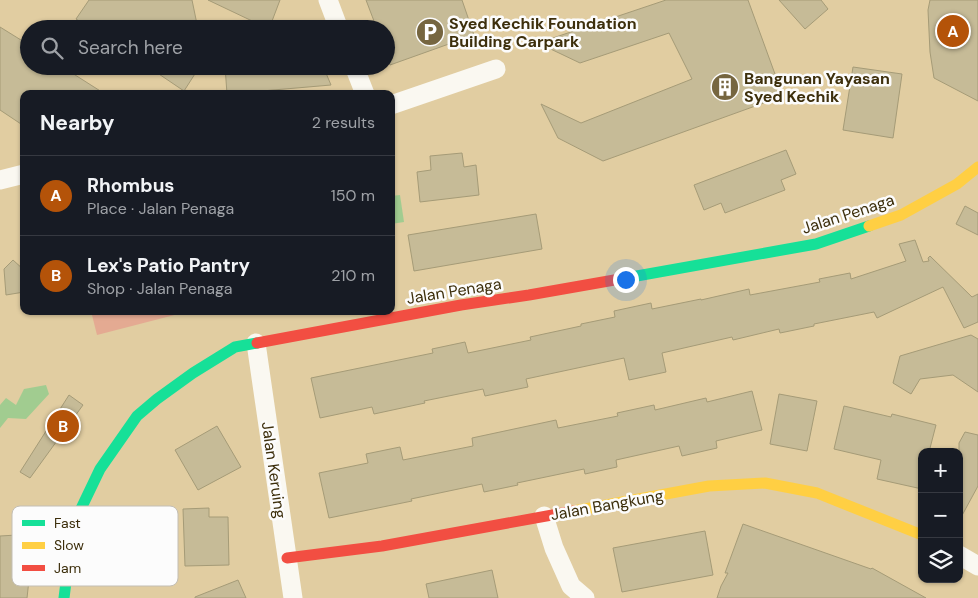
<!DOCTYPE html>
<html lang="en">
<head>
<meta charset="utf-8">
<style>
  :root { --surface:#171b24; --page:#20242c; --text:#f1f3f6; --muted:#9ea1a6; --line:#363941; --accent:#b45309 }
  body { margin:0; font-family:"DM Sans",sans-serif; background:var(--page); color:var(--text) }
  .controls { position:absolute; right:15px; bottom:15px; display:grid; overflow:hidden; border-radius:10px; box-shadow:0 1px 4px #0004 }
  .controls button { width:45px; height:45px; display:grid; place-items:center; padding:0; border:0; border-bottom:1px solid var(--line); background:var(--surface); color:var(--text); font:25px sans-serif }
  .you { position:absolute; left:625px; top:279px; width:18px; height:18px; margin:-12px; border:4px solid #fff; border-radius:50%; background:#1a73e8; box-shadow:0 0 0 8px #1a73e833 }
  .badge { display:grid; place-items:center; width:32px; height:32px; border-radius:50%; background:var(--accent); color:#fff; font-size:16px; font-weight:700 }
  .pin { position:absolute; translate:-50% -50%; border:2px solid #fff; box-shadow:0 1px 5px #0006 }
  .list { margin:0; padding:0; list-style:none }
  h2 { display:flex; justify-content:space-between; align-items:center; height:65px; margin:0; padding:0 20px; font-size:21px }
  h2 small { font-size:16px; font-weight:400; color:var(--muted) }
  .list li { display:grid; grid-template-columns:32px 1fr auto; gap:15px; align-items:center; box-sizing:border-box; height:80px; padding:0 20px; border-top:1px solid var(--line) }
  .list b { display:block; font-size:19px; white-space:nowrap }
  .list p { margin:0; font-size:16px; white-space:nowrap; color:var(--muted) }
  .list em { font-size:16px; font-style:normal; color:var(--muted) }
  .icon { flex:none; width:28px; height:28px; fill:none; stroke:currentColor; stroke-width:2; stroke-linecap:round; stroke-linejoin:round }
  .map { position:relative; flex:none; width:978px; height:598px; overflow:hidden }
  .search { position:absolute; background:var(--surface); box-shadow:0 1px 4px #0004; left:20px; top:20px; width:375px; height:55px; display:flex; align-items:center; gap:12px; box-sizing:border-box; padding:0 18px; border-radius:28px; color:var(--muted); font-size:19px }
  .panel { position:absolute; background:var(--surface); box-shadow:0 1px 4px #0004; left:20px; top:90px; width:375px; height:225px; border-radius:10px }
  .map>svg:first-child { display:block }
  .green { fill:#e4aa92 }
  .water { fill:#a1cc90 }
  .building { fill:#c6bb97; stroke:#a59b77 }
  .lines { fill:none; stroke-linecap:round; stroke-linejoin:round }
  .street { stroke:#faf8f1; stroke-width:19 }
  .fast { stroke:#16e098; stroke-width:11 }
  .slow { stroke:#ffcf43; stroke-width:11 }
  .jam { stroke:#f24e42; stroke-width:11 }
  .labels { text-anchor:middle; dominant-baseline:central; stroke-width:5; stroke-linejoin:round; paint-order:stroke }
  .poi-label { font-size:16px; font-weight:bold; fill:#3d2f0c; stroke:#fcfcfc; text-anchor:start }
  .street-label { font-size:16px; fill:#3d2f0c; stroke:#fcfcfc }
  .key { fill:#fcfcfc; stroke:#c3beb4; stroke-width:1 }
  .key-label { font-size:14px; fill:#3d2f0c }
</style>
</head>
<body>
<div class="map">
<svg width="978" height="598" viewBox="0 0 978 598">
  <rect width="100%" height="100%" fill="#e1cda1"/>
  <path class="green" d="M91,311H190L97,335Z"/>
  <g class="water">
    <path d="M400,195L404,222L391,224V196Z"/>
    <path d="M46,385L49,394L26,419L8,418L0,428V405L6,398L16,405L24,389Z"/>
  </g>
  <g class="building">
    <path d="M89,0H192L198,29H91L76,19Z"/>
    <path d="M208,0H280L269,29Z"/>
    <path d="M366,0H462L474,35L390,65L386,56V29H377Z"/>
    <path d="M666,0H748L783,96L603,161L558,138L541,104L581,123L692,79L669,33L580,63L538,43Z"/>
    <path d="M779,0H821L828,9L805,29Z"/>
    <path d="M930,0H978V101L934,78L930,52L928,10Z"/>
    <path d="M0,27L29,45V66H61L105,94H24V126L0,110Z"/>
    <path d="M147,66H200L184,91Z"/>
    <path d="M225,66H323L331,85L227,94Z"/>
    <path d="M853,67L902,74L893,138L843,130Z"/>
    <path d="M786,150L796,174L781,180L785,190L725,213L721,203L704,210L694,185Z"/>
    <path d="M462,153L464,167L476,165L479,195L420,202L417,172L431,170L430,156Z"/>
    <path d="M965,206L978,213V235L956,224Z"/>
    <path d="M536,214L542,249L414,271L408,235Z"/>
    <path d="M915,240L923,262L929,261L928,258L930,256L972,297L978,294V322L964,328L943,287L877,318L874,312L814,324V326L780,333L779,329L733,340L732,337L662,353L666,372L629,380L624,358L526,379L528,387L485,396L483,389L424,401L425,403L374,414L372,407L320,418L311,378L433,353L432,349L465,342L468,353L531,340L530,337L581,326V324L615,317L614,311L651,303L652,309L701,299V300L749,289L750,295L820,282L819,279L850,273L851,279L906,261L899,244Z"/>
    <path d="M13,260L24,270V292L6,295L4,269Z"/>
    <path d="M971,335L978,339V392L953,375L920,379L911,394L893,383L900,356Z"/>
    <path d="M752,391L762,430L716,441L717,448L682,456L679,446L616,460L617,467L585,474L584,469L517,483L518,485L484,492L482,484L411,499L412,501L329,518L319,473L368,463L366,454L400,447L403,460L473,446L472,438L556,420L558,428L618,416L617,413L654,405L655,410L706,398L707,402Z"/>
    <path d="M779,394L817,401L807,451L770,444Z"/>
    <path d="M69,395L83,405L30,478L20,472Z"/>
    <path d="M844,406L891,417L892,414L936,425L929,452H922V489L877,479L881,460L834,449Z"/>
    <path d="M217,426L241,467L198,490L175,450Z"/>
    <path d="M965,432L978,435V486L959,521V443Z"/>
    <path d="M209,508V517H228L229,565L185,566L183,509Z"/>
    <path d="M743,524L871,569L872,568L926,598H717L721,586L728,573H725Z"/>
    <path d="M705,531L713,575L622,592L613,548Z"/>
    <path d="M34,534L27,598H0V536Z"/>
    <path d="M492,570L498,598H429L426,584Z"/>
    <path d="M238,580L246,598H195V597Z"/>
  </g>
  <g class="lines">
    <g class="street">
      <path d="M328,0L339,29"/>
      <path d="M354,66L365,94"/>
      <path d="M391,105L496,69"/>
      <path d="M0,180L24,174"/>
      <path d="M256,343L293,598"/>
      <path d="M544,516L554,548L571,586L585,598"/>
      <path d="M959,555L978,566"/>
    </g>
    <g class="fast">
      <path d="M620,279L816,244L869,226"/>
      <path d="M64,598L70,550L77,517L100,469L137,416L157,399L193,373L235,347L257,343"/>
    </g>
    <g class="slow">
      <path d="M869,226L901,215L957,184L978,167"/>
      <path d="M574,511L709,486L765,483L817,493L922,535"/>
    </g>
    <g class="jam">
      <path d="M257,343L461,305L529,295L620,279"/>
      <path d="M287,558L382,546L574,511"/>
    </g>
  </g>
  <defs>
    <symbol id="parking-disc" viewBox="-11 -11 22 22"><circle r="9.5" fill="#766640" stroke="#fcfcfc"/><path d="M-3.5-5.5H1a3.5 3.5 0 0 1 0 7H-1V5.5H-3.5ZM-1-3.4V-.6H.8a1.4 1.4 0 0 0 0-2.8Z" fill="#fff"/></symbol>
    <symbol id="building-disc" viewBox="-11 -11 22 22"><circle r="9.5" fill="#766640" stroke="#fcfcfc"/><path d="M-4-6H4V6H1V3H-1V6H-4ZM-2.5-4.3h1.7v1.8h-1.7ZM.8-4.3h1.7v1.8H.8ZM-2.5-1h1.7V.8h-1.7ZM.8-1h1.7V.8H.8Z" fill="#fff"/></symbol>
  </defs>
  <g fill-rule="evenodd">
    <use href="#parking-disc" x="414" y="16" width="32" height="32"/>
    <use href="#building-disc" x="709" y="71" width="32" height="32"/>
  </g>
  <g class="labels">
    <g class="poi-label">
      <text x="449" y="23">Syed Kechik Foundation<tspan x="449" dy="18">Building Carpark</tspan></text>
      <text x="744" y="78">Bangunan Yayasan<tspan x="744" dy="18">Syed Kechik</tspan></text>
    </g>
    <g class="street-label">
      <text transform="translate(848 214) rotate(-18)">Jalan Penaga</text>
      <text transform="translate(454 291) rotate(-9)">Jalan Penaga</text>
      <text transform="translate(274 470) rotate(82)">Jalan Keruing</text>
      <text transform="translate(607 505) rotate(-10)">Jalan Bangkung</text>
    </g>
  </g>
  <rect x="12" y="506" width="166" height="80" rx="8" class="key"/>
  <rect x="22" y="520" width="23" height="6" fill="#16e098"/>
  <rect x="22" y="542" width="23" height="7" fill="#ffcf43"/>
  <rect x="22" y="565" width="23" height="6" fill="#f24e42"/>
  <g class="key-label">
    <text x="54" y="528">Fast</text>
    <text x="54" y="550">Slow</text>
    <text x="54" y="573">Jam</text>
  </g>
</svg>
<div class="controls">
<button>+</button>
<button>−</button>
<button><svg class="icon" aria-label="layers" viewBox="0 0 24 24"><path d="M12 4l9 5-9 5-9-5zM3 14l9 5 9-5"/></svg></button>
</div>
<div class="you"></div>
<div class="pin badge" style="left:953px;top:31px">A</div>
<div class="pin badge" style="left:63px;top:426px">B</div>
<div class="search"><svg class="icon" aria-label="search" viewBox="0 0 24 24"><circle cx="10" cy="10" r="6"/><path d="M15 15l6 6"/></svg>Search here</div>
<section class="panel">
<h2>Nearby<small>2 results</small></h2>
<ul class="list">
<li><span class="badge">A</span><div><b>Rhombus</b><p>Place · Jalan Penaga</p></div><em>150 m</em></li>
<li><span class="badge">B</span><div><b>Lex's Patio Pantry</b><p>Shop · Jalan Penaga</p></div><em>210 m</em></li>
</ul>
</section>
</div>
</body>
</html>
